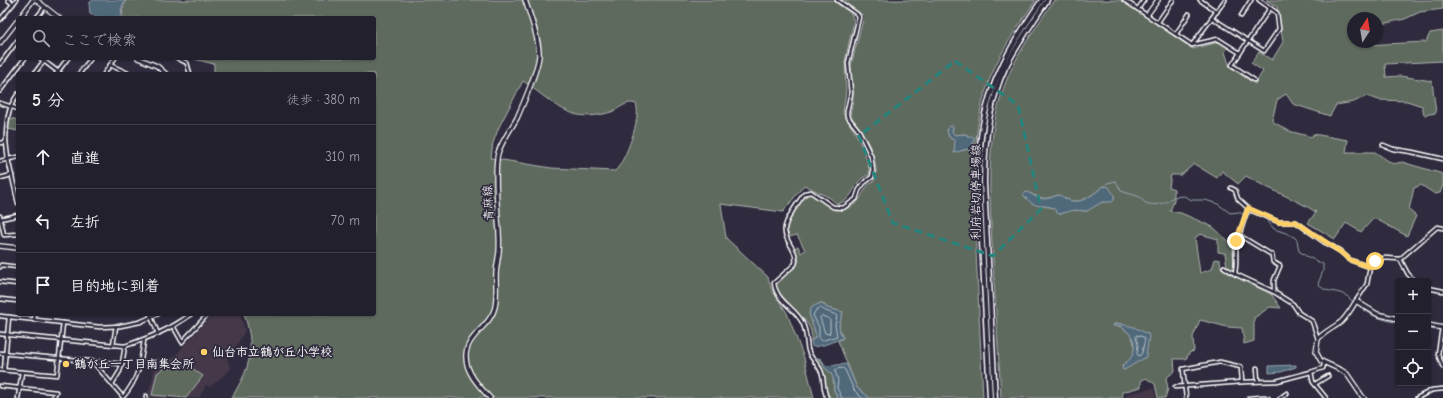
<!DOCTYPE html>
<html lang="ja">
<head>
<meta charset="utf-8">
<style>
  :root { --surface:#23202e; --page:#2f2d3a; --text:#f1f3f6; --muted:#a3a3aa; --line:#403e4a }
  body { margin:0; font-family:"Comic Neue","Klee One",sans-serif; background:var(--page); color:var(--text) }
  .controls { position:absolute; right:12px; bottom:12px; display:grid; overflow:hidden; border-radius:4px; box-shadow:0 1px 3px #0004 }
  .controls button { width:36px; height:36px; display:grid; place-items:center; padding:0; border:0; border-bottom:1px solid var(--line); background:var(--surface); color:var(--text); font:20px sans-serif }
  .compass { position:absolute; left:1347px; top:12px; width:36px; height:36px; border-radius:50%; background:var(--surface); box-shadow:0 1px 3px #0004; rotate:12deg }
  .stop { position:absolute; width:12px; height:12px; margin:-9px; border:3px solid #ffd166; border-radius:50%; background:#fff }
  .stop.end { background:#ffd166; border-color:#fff; box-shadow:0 1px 4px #0008 }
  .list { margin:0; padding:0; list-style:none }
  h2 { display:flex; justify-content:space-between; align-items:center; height:52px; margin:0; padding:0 16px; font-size:17px }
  h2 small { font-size:13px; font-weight:400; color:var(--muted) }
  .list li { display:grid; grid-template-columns:26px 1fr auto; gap:12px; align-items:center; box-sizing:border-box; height:64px; padding:0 16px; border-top:1px solid var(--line) }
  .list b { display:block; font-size:15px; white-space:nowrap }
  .list em { font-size:13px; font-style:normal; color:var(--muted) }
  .icon { flex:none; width:22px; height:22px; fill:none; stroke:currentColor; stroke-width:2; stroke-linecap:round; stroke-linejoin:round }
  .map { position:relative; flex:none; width:1443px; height:398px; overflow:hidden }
  .search { position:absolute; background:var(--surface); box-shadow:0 1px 3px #0004; left:16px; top:16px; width:360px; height:44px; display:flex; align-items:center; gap:10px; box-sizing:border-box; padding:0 14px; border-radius:4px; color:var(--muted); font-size:15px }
  .panel { position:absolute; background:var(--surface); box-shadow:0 1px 3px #0004; left:16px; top:72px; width:360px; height:244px; border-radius:4px }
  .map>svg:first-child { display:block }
  .built { fill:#44394a }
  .green { fill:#5e6a5f; stroke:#aeb4af; fill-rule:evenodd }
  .water { fill:#50687a; stroke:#96a4af }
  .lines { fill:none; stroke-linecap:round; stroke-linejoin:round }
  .shore { stroke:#b9c3ca; stroke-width:1 }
  .stream { stroke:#96a4af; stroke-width:1 }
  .minor-casing { stroke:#fff; stroke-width:5.5 }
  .tertiary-casing { stroke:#fff; stroke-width:6 }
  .secondary-casing { stroke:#fff; stroke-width:7 }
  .minor { stroke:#2f2a3d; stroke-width:2.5 }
  .tertiary { stroke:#2f2a3d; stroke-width:3.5 }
  .secondary { stroke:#2f2a3d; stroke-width:4 }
  .route { stroke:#ffd166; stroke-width:5 }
  .marked { fill:none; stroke:#27847c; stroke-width:3; stroke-dasharray:8 5; stroke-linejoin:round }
  .poi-dot { fill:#ffd166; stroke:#2f2a3d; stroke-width:1.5 }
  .labels { text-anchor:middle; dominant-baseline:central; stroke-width:3.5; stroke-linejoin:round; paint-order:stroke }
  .street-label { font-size:12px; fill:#fff; stroke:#2f2a3d }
  .poi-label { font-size:12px; font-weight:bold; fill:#fff; stroke:#2f2a3d; text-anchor:start }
</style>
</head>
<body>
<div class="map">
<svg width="1443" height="398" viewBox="0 0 1443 398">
  <rect width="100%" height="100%" fill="#2f2a3d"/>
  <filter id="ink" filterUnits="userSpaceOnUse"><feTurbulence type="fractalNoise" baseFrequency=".025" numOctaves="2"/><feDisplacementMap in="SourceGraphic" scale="8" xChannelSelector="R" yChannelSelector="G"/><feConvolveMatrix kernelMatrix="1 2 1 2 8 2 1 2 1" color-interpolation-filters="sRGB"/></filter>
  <g filter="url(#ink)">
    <g class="built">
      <path d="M213,314H240L245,331L235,348L226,356L231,369L210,387L206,385L199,398H148V392L152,382L156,358H173Z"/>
      <path d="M1154,388L1156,398H1126V394Z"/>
    </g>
    <g class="green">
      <path d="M126,0H832L851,13L854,21L845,61L846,92L843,113C857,135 865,148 870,174C867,176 863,177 861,179C852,189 852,201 837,204L830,198L804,185L783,212L721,204L726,238L768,277L771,288L787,313L804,358L814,398H232C237,388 244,377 247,367C253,349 250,331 244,314H374V74H214V64L190,58H374V18H119L123,15L122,10ZM523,81C541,93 557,110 578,115C588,117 602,115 611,112C620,109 626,100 636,104C642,117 625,162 615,171L551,168L491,158L493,143L499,127Z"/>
      <path d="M841,0H1036C1016,29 995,59 985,93C970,144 974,197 976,250C978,299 981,349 983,398H870L857,388L838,341L843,338L840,332L839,325L843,312L827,308L823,303H820L812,308L809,313L816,335L815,338L811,341C811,338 812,334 811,332C807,312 775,303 776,283L797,265L799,260L794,248L798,246L801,253L805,250L797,235L789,237C788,234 787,230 787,227C789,219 802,194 811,194L834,210C843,210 853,208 859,200C865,192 864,186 874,181C875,177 876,173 876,169C875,150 861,130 850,115L853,100L851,65L864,16ZM953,127L952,132L955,135L965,134L971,137L969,150L967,149L962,151L955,146V141L949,137L947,130Z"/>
      <path d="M1054,0H1121L1193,49L1219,42L1228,47L1225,52L1230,67L1255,84L1263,71L1251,63L1259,52L1272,60L1283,42L1277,7L1266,0H1443V9L1420,12L1405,19L1377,25V18H1353V42H1364V45L1426,42L1430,33L1443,31V61L1385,64L1386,77L1400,76L1432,81L1436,113L1424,115L1422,106L1407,101L1379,100L1366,96L1354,102L1336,105L1330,116L1293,104L1286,94L1277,100L1272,121L1289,131L1312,137L1313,134L1348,140L1346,152H1375L1393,164L1402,162L1443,174V185L1440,193L1435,194L1421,185L1414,188L1409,210L1416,216L1407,236L1374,218L1361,232L1346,223L1335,239L1308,223L1316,212C1294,198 1269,190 1246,176L1238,184L1222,171L1217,178L1194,164L1181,175H1171L1169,187L1174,189V201L1170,211L1181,213L1213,227L1233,245L1234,271L1227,267L1225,253L1218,252V239L1200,234L1195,238L1200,273L1212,269L1215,259L1220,260L1221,267L1228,273L1271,294L1281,308L1270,307L1254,318V341L1244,344L1242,328L1227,327L1200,320L1193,337L1194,351L1189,353L1186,359H1174L1175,371L1166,378L1168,389L1165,398H1158L1155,384L1146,378L1141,381V387L1122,392L1123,398H1001C998,352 996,307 993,261C990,202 984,140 1005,84C1016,54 1037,26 1054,0ZM1104,186L1114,195V200L1098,203L1087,211L1073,210L1060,214L1054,208L1034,204L1027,198L1029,193C1042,199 1045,200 1058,195C1079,208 1087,198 1104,186ZM1114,324H1121L1148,334L1137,361L1124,370L1122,366C1125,363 1130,360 1132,357C1136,350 1135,338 1128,332C1126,330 1123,330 1121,326H1114Z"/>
      <path d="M10,118L18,120V131L8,129Z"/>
      <path d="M178,358L203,376L186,398L152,395L157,373Z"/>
      <path d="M815,358L822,361L824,367L831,373L833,377L834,390L838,398H830L825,388V377L822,368Z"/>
    </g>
    <g class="water">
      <path d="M93,0H125L121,9L122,14C114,21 99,19 90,14L89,3Z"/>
      <path d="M950,126H953L952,132L955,135L965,134L969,137H974L972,150L969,151L967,149L954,153L955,141L949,137L947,130Z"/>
      <path d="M1104,186L1109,187L1114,195V200L1112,202H1102L1087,211L1073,210L1060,214L1057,213C1054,203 1041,208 1033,204C1030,202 1025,197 1023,195L1026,192C1031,193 1035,197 1039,198C1047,201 1053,196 1060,195C1078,209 1089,197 1104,186Z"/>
      <path d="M821,303L827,308L843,312L839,325L840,332L843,338L824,345L813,347L812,346L811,341L815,338L816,335L809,313L812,307Z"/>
      <path d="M1114,324H1121L1134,327L1149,335L1146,357L1124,370L1122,369C1123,364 1126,363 1130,359C1136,352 1136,339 1128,332C1126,330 1123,329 1121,326H1113Z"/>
      <path d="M815,357L821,359L826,366L846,364L847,365L857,388L870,398H838L834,390V381L831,373L824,367L822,361Z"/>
      <path d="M1296,365V367L1281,372L1269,373V366Z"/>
    </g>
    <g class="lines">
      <g class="shore">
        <path d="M821,308C825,312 834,313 837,316L835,325L837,336L821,341L819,339V327L813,315L816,310Z"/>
        <path d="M822,316L830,319V332L829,334L825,333L820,318Z"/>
        <path d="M1137,335L1143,337L1145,338L1142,353L1139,356L1137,354L1138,345L1136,337Z"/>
        <path d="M842,398L837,388L838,380L835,371L836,369L843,368L845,370L854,390L862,398"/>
      </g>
      <g class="stream">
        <path d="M1105,187L1107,183L1116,181L1121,191L1140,197C1140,197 1144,202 1144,202C1151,207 1168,204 1173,197L1184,196L1192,200H1205L1218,204L1230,213L1239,212L1244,215"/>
        <path d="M1247,215L1253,213L1267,220L1274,229L1286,233L1294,237L1297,240L1299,251L1306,256L1323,264V271L1318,284C1324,293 1336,290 1345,295C1348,296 1350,299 1353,302"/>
        <path d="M1358,305C1372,317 1381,319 1398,323"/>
        <path d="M1428,329L1437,330"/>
      </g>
      <defs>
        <g id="minor">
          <path d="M8,0L13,4L16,0"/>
          <path d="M1124,0L1192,45L1218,39L1240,53L1270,8L1259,0"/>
          <path d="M1200,0L1217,12"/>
          <path d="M1138,9L1144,0"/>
          <path d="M1241,16L1251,0"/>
          <path d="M36,18L45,7"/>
          <path d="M1212,18L1264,51L1279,29L1277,13L1270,8"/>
          <path d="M0,20L13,4"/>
          <path d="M1158,22L1173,0"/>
          <path d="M1176,34L1189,14"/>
          <path d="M1192,45L1225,0"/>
          <path d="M1240,53L1232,65L1254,80"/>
          <path d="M40,58L61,74"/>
          <path d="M177,58L187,63L190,74"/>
          <path d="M0,64L18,40"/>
          <path d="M110,65L130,74"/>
          <path d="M34,74L46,58"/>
          <path d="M56,74L68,58"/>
          <path d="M79,74L91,58"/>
          <path d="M104,74L115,58"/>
          <path d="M0,91L25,58"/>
          <path d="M0,103L18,109"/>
          <path d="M6,142C6,125 7,108 18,94"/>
          <path d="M0,143L6,142L8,159L18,203"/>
          <path d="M1383,145L1393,149L1412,152L1443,159"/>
          <path d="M0,161L18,157"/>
          <path d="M0,178L12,175"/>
          <path d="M1231,188L1235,190L1238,199L1250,210L1279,222H1296L1324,242L1340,251L1350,260L1370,267"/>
          <path d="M0,216L4,235L18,234"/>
          <path d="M0,219L18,215"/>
          <path d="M1239,235L1272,255L1273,262L1280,266L1274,280V292L1293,304L1299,313L1312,321L1318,339"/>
          <path d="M1400,259L1408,274L1415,281"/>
          <path d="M0,267L1,265L18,267"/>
          <path d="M1224,267L1235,274L1274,292"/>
          <path d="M1235,274L1236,264V245L1248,208"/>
          <path d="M0,282L18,284"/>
          <path d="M1428,288L1443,291"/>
          <path d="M0,299L18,301"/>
          <path d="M1356,301L1367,284L1370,267L1375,261L1384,258L1400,259L1437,227L1443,228"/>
          <path d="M150,314L158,334"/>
          <path d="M0,316L100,327L120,326L140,322L158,314"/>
          <path d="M34,320L35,314"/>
          <path d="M173,326L182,342L208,314"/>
          <path d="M1442,328L1438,354L1443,367"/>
          <path d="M0,334L125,346C148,338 172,329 191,314"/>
          <path d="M113,345L116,326"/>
          <path d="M0,353L122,364L125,346"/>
          <path d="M93,362L123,397C138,380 141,363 144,340"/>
          <path d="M1257,368L1258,381"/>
          <path d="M0,370L57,375L63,323"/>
          <path d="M4,370L9,317"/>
          <path d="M1311,372L1313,382L1326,398"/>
          <path d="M112,384L120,371L122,364"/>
          <path d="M1315,384L1328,376"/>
          <path d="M0,386L56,392L53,398"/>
          <path d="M1175,387L1242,382L1277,381L1311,372L1323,368L1324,364"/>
          <path d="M146,396V398"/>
          <path d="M18,398L22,372"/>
          <path d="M827,398C822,387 825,380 821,371C818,364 810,358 808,350C806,341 807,331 802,322C795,308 776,301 774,283L795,264C799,250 783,241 785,228C786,219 799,201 805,193L811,192L833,207L843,208L856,199L859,190L864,183L872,177L873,173L871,156L859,131L847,116V111L851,93L848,63L859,17L857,14L837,0"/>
          <path d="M1186,398L1183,369L1220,362L1241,367L1242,382"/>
          <path d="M1249,398L1264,397L1268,398"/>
          <path d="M1280,398L1287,393"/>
          <path d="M1417,398L1432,390L1443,389"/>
        </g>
        <g id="tertiary">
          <path d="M36,0L59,18"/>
          <path d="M1147,15L1158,0"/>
          <path d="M20,18L33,0"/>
          <path d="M0,43L18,20"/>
          <path d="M138,58L157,66L166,74"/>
          <path d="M0,246L18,248"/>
          <path d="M1428,325L1443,328"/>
          <path d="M490,398C480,387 466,373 466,357C465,336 491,326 495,307C497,297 496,286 496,276C496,268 498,260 499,252C500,241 499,230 498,219C497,202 494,169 498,153C502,141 511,129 517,118C524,102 537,73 539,56C540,41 530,15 525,0"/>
          <path d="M1364,398L1362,396L1347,374L1341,370L1321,361L1316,352L1318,339C1324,332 1333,328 1341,322C1347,316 1352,308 1356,301L1377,314L1398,319"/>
        </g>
        <g id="secondary">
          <path d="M990,398L979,183C979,165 979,148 982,130C989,81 1014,40 1042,0"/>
          <path d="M995,398L984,183C984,144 988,104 1005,68C1017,44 1033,22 1047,0"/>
        </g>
      </defs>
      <use href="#minor" class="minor-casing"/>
      <use href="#tertiary" class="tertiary-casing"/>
      <use href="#secondary" class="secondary-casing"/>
      <use href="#minor" class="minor"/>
      <use href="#tertiary" class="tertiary"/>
      <use href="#secondary" class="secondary"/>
    </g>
  </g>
  <g class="lines" filter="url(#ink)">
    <path class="route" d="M1236,241L1248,208L1279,222H1296L1342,253L1350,260L1370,267L1375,261"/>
  </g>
  <path class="marked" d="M955,61L1018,105L1041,209L993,256L893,223L859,136Z"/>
  <g class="poi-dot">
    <circle cx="204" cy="352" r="4"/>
    <circle cx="66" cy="364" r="4"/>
  </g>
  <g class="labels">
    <g class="street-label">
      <text transform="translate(976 192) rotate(-90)">利府岩切停車場線</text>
      <text transform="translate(488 203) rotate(-92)">青麻線</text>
    </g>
    <g class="poi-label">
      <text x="212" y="352">仙台市立鶴が丘小学校</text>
      <text x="74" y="364">鶴が丘一丁目南集会所</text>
    </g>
  </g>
</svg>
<div class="controls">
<button>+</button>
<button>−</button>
<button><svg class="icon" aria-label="locate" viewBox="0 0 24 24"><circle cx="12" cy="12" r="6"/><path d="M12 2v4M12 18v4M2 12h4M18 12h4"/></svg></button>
</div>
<svg class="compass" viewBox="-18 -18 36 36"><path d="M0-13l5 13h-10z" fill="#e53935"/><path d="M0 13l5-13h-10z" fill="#a3a3aa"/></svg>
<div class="stop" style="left:1375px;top:261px"></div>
<div class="stop end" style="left:1236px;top:241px"></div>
<div class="search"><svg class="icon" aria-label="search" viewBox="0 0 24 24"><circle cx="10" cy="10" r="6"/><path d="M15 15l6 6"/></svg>ここで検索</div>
<section class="panel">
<h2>5 分<small>徒歩 · 380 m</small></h2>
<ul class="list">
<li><svg class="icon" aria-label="ahead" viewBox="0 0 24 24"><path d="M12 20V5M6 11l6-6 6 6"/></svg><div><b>直進</b></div><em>310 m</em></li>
<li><svg class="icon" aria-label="left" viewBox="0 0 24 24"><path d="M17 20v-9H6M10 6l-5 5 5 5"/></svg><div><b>左折</b></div><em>70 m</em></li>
<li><svg class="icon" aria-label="arrive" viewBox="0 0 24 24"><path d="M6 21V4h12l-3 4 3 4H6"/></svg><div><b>目的地に到着</b></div></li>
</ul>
</section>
</div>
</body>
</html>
